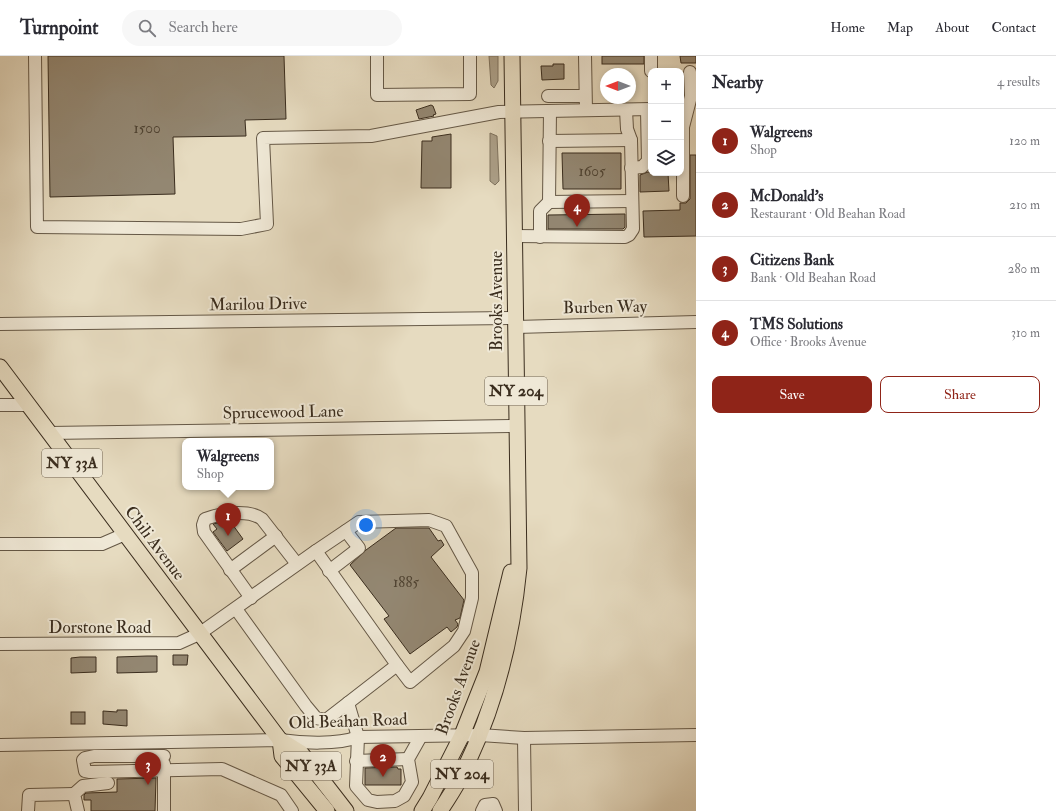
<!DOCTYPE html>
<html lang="en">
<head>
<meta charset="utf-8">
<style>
  :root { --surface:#fff; --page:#f7f7f7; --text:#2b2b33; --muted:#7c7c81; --line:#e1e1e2; --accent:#8f2418 }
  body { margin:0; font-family:"IM FELL Double Pica",serif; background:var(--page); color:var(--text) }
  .controls { position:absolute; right:12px; top:12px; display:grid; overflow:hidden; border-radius:8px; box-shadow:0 2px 6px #0003 }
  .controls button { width:36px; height:36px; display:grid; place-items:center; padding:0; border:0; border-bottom:1px solid var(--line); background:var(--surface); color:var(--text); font:20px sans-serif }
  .compass { position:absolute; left:600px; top:12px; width:36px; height:36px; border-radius:50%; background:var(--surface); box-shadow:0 2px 6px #0003; rotate:270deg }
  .you { position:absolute; left:366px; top:469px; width:14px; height:14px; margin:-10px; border:3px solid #fff; border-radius:50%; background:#1a73e8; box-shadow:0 0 0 6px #1a73e833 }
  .badge { display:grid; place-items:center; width:26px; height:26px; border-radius:50%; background:var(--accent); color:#fff; font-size:13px; font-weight:700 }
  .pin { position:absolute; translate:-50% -33px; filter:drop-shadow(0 1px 2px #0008) }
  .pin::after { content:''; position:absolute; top:21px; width:14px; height:12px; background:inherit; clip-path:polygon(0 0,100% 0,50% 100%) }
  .popup { position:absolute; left:182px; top:382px; width:92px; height:52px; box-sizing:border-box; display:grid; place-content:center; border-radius:8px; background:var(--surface); filter:drop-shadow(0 1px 3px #0005); font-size:13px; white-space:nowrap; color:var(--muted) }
  .popup b { font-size:15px; color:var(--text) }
  .popup::after { content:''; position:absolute; left:50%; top:100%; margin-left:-8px; border:8px solid transparent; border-top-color:var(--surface) }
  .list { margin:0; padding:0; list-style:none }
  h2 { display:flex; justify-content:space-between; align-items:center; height:52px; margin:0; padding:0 16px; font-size:17px }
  h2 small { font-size:13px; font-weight:400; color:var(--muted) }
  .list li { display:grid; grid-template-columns:26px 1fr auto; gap:12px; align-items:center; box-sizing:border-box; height:64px; padding:0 16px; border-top:1px solid var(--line) }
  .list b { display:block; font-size:15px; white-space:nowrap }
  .list p { margin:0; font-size:13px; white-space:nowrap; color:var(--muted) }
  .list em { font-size:13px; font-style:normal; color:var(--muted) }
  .actions { display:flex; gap:8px; padding:12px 16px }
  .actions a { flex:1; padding:9px 0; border:1px solid var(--accent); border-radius:8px; text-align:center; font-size:14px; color:var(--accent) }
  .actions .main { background:var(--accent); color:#fff }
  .icon { flex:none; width:22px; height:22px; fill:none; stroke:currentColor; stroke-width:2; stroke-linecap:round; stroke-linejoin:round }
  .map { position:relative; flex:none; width:696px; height:755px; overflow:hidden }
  header { display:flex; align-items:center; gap:24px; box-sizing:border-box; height:56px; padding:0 20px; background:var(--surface); border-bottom:1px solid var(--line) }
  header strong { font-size:19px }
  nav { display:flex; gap:22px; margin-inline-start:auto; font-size:14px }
  .search { width:280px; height:36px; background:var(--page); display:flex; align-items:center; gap:10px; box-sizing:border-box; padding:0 14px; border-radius:22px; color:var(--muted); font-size:15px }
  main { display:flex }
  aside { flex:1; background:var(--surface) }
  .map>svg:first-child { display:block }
  .water { fill:#aca089; stroke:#7e725e }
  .building { fill:#938772; stroke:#3a2d1e }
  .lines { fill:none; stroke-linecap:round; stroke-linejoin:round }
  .minor-casing { stroke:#655846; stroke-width:14 }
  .major-casing { stroke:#3a2d1e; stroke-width:17 }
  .minor { stroke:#efe8d6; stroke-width:12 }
  .major { stroke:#e6dbc0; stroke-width:15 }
  .labels { text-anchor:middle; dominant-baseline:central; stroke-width:4; stroke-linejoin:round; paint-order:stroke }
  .number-label { font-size:15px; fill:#504433 }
  .shield { fill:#efe8d6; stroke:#706555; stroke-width:1 }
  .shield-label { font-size:16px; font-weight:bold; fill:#3a2d1e }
  .street-label { font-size:17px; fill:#3a2d1e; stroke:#efe8d6 }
</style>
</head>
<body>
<header>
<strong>Turnpoint</strong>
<div class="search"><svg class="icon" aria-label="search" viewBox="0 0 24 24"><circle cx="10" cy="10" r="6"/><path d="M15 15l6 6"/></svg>Search here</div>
<nav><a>Home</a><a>Map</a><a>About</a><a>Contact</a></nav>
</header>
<main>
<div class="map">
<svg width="696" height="755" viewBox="0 0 696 755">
  <rect width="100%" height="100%" fill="#e6dbc0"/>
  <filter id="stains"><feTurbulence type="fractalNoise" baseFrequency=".005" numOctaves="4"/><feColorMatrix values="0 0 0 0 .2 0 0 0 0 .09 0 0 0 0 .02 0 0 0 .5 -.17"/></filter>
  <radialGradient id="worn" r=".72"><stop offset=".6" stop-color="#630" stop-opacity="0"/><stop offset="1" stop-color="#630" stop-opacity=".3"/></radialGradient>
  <g class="water">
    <path d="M489,0H498V25L494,32L491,29Z"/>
    <path d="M490,77L497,80L499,125L495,129L490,125Z"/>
  </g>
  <g class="building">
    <path d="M48,0H284L286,63L245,64L246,80L173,81L175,138L50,141Z"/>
    <rect x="602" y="0" width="42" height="8"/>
    <path d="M680,0H696V7H681Z"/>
    <path d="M553,8H564V23L542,24L541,10H553Z"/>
    <path d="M431,49L433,50L436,58L433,59L434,60L419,63L416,54Z"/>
    <path d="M451,78V132H421L422,85H432V81Z"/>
    <path d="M562,97H621V133H563Z"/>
    <path d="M690,99H696V180L644,181L643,155L680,154V147H686L690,143Z"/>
    <path d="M648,116L668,117L669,135L640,136V119Z"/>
    <path d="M625,158V171L623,173H548V159Z"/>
    <path d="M227,465H230L243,483L227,495L213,476L217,473L213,468L222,466L223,468Z"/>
    <path d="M396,472H429L438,485L441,484L444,489L431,501L464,544L460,562L455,564L458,568L457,571L451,576L447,571L410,598L384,563L389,560L350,509L366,494Z"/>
    <path d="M173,599H188L187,609H173Z"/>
    <path d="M147,600H157V616L117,617V601Z"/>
    <path d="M80,601H96V616L71,617V602Z"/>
    <path d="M117,654H127V670L103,668V655L117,656Z"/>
    <rect x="71" y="656" width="14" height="12"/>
    <path d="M397,711L398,713H401V729H365V712Z"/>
    <path d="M156,722L155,755H91V744H84V739L86,737L117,736V723Z"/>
  </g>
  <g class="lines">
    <defs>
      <g id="minor">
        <path d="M35,0L37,171L241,173L267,168L263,82L371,80L499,56L651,53"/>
        <path d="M377,0V39L470,38V0"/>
        <path d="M585,0L586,54"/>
        <path d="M651,0V15"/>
        <path d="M548,40H585"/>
        <path d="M549,85L631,84"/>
        <path d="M631,112L642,111L648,105L647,54"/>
        <path d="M683,140V71L691,40L690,16"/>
        <path d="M549,146L632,145"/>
        <path d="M515,180L625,181L629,179L633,173L631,84L627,73L626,54"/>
        <path d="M540,181V155L549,146L550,55"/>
        <path d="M0,268L516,262"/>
        <path d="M516,271L696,266"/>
        <path d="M0,349H28"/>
        <path d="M49,377L516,370"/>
        <path d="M0,488H102L125,478"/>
        <path d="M316,495L359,466L429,464L446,470L472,517V542L464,575L454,590L410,626L397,609"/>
        <path d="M230,514L276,480"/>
        <path d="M329,515L359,492L346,475"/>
        <path d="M251,542L204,476L203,469L205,463C221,457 249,453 262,463L297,508"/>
        <path d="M236,553L306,650L316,662L326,664L348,647"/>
        <path d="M0,588L179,587L199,578L316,495L397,609L348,647L358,681L356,730L368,744L377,746L395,745L404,740L412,726L408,703L421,680"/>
        <path d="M524,682L525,755"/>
        <path d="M0,689L280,684C302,687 337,689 358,681L480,679L524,682L696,679"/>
        <path d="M164,700H94L85,702L83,704L85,715L90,716L222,713L281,739L292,755"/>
        <path d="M356,705L408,703"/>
        <path d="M164,708V755"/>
        <path d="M28,755L29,739L74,738"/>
        <path d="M78,755L74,738L83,730L108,727"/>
        <path d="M482,755L485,749L493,748L496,755"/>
      </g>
      <g id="major">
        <path d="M0,311L280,684L301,697L346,755"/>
        <path d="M280,684L282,700L327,755"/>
        <path d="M422,755L430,742L462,679L487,616L511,516"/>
        <path d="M440,755C448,742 457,730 463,716C495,652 512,583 519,512L512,0"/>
      </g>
    </defs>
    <use href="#minor" class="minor-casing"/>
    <use href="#major" class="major-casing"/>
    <use href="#minor" class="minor"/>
    <use href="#major" class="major"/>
  </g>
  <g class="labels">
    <g class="number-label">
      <text x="147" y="72">1500</text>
      <text x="592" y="115">1605</text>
      <text x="406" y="526">1885</text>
    </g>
    <g class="shield">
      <rect x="485" y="321" width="62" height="28" rx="3"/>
      <rect x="42" y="393" width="60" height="28" rx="3"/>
      <rect x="281" y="696" width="60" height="28" rx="3"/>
      <rect x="431" y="704" width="62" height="28" rx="3"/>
    </g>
    <g class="shield-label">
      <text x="516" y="335">NY 204</text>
      <text x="72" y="407">NY 33A</text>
      <text x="311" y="710">NY 33A</text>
      <text x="462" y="718">NY 204</text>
    </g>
    <g class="street-label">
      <text transform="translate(496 245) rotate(-90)">Brooks Avenue</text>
      <text transform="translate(258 248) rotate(-1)">Marilou Drive</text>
      <text transform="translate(605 251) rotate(-1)">Burben Way</text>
      <text transform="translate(283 356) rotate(-1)">Sprucewood Lane</text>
      <text transform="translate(155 487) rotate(53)">Chili Avenue</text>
      <text x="100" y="571">Dorstone Road</text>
      <text transform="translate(458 631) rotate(-70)">Brooks Avenue</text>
      <text transform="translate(348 665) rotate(-2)">Old Beahan Road</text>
    </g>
  </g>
  <rect width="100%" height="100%" filter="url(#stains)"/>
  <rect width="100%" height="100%" fill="url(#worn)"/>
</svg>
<div class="controls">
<button>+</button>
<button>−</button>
<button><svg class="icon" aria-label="layers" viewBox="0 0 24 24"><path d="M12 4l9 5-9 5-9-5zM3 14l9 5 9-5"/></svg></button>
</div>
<svg class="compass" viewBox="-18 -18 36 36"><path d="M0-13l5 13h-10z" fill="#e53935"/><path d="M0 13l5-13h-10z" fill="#7c7c81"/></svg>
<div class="you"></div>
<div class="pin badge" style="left:228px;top:480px">1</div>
<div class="popup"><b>Walgreens</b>Shop</div>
<div class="pin badge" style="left:383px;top:721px">2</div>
<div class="pin badge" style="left:148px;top:729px">3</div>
<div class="pin badge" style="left:577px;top:171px">4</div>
</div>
<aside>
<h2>Nearby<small>4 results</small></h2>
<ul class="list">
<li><span class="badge">1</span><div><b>Walgreens</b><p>Shop</p></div><em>120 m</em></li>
<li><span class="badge">2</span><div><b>McDonald's</b><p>Restaurant · Old Beahan Road</p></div><em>210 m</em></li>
<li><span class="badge">3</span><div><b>Citizens Bank</b><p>Bank · Old Beahan Road</p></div><em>280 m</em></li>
<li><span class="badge">4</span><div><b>TMS Solutions</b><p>Office · Brooks Avenue</p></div><em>310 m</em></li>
</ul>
<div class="actions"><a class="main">Save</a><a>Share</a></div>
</aside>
</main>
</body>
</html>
